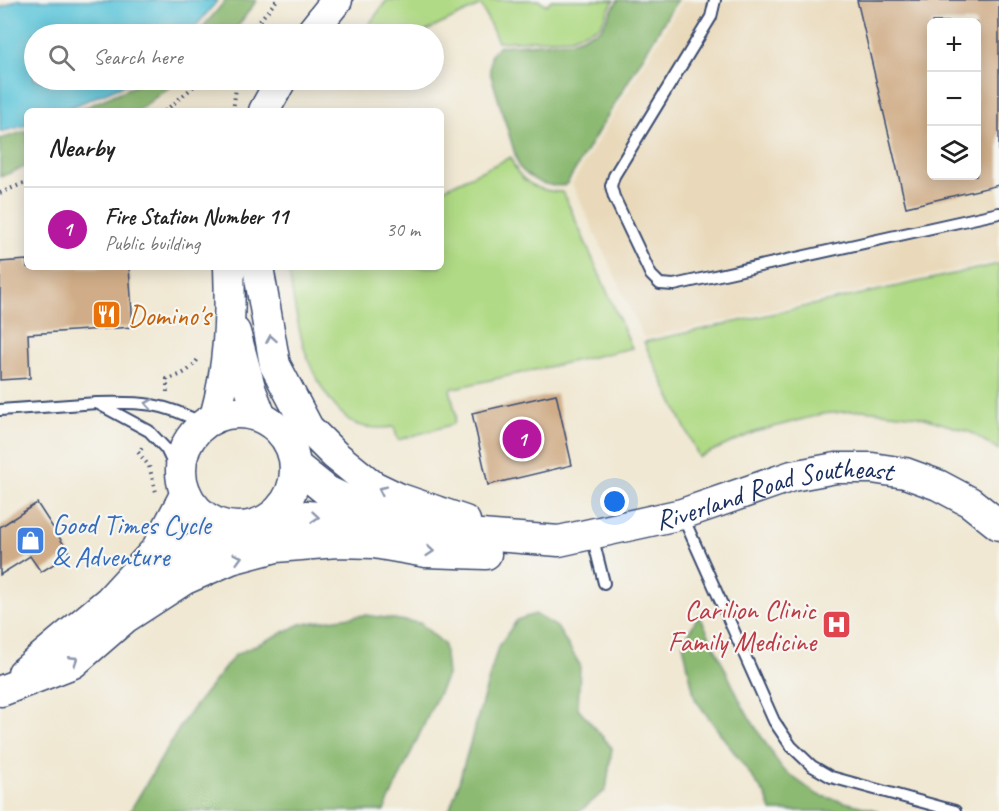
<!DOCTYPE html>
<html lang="en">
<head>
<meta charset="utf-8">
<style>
  :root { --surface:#fff; --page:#f2f2f2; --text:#222; --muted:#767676; --line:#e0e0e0; --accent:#b5179e }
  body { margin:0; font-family:Caveat,sans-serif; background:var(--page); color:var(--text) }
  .controls { position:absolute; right:18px; top:18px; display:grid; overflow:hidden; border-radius:9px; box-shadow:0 3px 15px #0003 }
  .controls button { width:54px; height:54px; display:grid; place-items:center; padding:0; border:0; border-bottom:2px solid var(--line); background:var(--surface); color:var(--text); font:30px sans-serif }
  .you { position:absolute; left:615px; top:502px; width:21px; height:21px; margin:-15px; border:4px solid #fff; border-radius:50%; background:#1a73e8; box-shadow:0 0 0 9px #1a73e833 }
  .badge { display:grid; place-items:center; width:39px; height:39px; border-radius:50%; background:var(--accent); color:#fff; font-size:20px; font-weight:700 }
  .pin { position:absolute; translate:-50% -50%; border:3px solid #fff; box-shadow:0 2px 6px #0006 }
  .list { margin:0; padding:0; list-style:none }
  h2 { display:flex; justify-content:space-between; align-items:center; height:78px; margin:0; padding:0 24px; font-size:26px }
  h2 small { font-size:20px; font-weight:400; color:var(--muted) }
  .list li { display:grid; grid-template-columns:39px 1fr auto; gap:18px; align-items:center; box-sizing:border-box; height:84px; padding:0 24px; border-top:2px solid var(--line) }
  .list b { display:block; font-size:22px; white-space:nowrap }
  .list p { margin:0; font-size:20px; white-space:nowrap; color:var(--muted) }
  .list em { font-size:20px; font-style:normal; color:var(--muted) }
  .icon { flex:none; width:33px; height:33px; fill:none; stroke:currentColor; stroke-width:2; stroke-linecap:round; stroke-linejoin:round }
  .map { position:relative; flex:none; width:999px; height:811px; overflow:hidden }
  .search { position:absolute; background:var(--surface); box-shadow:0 3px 15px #0003; left:24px; top:24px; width:420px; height:66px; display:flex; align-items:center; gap:15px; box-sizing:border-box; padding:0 21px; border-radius:33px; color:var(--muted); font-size:22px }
  .panel { position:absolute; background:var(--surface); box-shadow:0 3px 15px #0003; left:24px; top:108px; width:420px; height:162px; border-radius:9px }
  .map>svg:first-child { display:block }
  .built { fill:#e9d9ba; fill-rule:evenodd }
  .green { fill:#b0da85; stroke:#668472; stroke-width:1.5 }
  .forest { fill:#8cba72; stroke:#547468; stroke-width:1.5 }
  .water { fill:#5ec6da; stroke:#3c7a9c; stroke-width:1.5 }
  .building { fill:#d0ad88; fill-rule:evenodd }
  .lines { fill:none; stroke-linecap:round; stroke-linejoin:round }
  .lane-casing { stroke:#3b4b70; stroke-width:14 }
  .secondary-casing { stroke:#3b4b70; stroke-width:33 }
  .path { stroke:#3b4b70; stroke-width:4; stroke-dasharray:1.5 4.5; stroke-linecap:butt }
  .lane { stroke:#fff; stroke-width:10 }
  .secondary { stroke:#fff; stroke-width:30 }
  .oneway { stroke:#8d97ae }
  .labels { text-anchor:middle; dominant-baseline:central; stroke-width:4.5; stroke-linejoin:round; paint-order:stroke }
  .food-label { font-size:28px; fill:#c56008; stroke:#f6f6f2; text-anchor:start }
  .street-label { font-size:28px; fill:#1b2f5e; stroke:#f6f6f2 }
  .shop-label { font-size:28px; fill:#366cbe; stroke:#f6f6f2; text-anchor:start }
  .health-label { font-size:28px; fill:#be3a42; stroke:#f6f6f2; text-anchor:end }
</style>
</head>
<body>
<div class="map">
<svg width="999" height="811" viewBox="0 0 999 811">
  <rect width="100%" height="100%" fill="#f6f6f2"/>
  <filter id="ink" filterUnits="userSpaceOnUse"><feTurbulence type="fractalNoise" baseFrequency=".0167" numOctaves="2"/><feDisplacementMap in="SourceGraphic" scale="12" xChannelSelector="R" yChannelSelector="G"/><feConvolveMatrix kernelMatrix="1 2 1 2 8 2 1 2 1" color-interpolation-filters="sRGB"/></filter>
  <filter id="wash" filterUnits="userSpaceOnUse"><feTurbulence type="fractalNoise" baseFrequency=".008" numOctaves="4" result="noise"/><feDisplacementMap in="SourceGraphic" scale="24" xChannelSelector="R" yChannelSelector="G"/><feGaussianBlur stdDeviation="1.35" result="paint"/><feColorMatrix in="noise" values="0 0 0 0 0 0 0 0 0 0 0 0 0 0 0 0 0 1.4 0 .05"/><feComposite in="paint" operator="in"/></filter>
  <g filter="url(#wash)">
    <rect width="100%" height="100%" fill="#f0e8d3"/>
    <path class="built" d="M683,0H999V260L644,338L572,184ZM932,22H976V176H932Z"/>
    <g class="green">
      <path d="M387,0H538L547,5L551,0H614L600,26L571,38L498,42L481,5L420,34H362Z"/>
      <path d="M511,157C517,182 539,192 563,192L632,348L450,389L456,416L454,424L398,440L394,427C382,428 370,429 358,425C349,422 340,412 334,405C300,363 297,318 288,267H441V222L447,219L441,205V190Z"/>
      <path d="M999,264V450L970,432L918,416L863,410L822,414L755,432L699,457L644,342Z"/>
    </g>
    <g class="forest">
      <path d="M226,0H257L232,34H197Z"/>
      <path d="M618,0H677L566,185C546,188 532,181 519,167L490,72L491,55L499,46L572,41L601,29Z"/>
      <path d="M148,80H179L137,111H77Z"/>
      <path d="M27,131V166L0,177V139Z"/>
      <path d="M535,614L557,627L580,665L578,708L612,748L606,790L580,811H449L456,792L498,647L517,620Z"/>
      <path d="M699,614L744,709L782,769L818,795L879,811H771L766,796L695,699L683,644Z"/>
      <path d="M365,615L420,623L444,644L447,675L384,811H130L186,717L235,655L301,624Z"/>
    </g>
    <path class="water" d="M17,0H218L189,34H34V80H135L62,111H27V125L0,132V8Z"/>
    <g id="blocks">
      <g class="building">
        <path d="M857,0H999V185L906,207ZM932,22H976V176H932Z"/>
        <path d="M27,260V267H129L133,327L28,334L30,378L0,380V262Z"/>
        <path d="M556,394L572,465L488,485L472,413Z"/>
        <path d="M37,503L70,554L41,572L30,556L0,575V527Z"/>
      </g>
    </g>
  </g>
  <g filter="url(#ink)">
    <use href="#blocks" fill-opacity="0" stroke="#3b4b70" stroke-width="1.5"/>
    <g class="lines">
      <defs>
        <g id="lane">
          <path d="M715,0L711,17L614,176L611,186L614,197L651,275L660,284L674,285L999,213"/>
          <path d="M0,410L97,403"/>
          <path d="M181,480L166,449L149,431L97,403C140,402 164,402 203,424"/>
          <path d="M683,517L774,721L791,746L812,766L831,777L955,811"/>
          <path d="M592,535L604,583"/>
        </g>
        <g id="secondary">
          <path d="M310,34L337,0"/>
          <path d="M264,111L281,80"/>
          <path d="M258,267L275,365L308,428L335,455L373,486L398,498L465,521"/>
          <path d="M235,332L251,391L261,417"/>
          <circle cx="238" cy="470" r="57"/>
          <path d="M215,417C229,367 231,318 229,267"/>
          <path d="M297,467L327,491L381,517"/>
          <path id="s1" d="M258,525L306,516L395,523L468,534L559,541L682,514L792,476L836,468H872L905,473L938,485L970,502L999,525"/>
          <path d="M139,582L190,550L241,528"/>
          <path d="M23,673L109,601L156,550L186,493"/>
          <path d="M1,691L73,663L125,618L185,579L231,559L276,547L337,542L374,543L426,552L486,554"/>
        </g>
      </defs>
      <use href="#lane" class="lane-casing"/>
      <use href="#secondary" class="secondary-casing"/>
      <g class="path">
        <path d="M248,34L277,0"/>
        <path d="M165,111L201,80"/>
        <path d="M233,111L237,80"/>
        <path d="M0,193L27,182"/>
        <path d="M167,392V379C180,376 190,371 198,359"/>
        <path d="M142,448L138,452L149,466L156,492"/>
      </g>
      <use href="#lane" class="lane"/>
      <use href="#secondary" class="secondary"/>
    </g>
    <defs><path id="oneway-chevron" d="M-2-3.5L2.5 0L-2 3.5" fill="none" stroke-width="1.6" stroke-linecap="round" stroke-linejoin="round" transform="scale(1.5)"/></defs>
    <g class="oneway">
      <use href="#oneway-chevron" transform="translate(271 339) rotate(-100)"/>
      <use href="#oneway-chevron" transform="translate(149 404) rotate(-171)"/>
      <use href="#oneway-chevron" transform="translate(382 490) rotate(-154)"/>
      <use href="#oneway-chevron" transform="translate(315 517) rotate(5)"/>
      <use href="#oneway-chevron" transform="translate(430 551) rotate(5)"/>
      <use href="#oneway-chevron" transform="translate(238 558) rotate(-16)"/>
      <use href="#oneway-chevron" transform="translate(74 660) rotate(-33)"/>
    </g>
  </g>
  <defs>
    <symbol id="restaurant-square" viewBox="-11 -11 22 22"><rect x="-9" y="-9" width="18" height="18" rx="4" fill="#e8710a" stroke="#f6f6f2"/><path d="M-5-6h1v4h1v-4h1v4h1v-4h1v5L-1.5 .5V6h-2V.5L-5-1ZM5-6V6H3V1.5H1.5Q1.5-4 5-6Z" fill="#fff"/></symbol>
    <symbol id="shop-square" viewBox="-11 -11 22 22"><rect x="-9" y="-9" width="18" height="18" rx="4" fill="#3f7fe0" stroke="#f6f6f2"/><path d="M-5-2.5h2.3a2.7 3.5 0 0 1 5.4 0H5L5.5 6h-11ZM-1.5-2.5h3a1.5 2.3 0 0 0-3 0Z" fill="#fff"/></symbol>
    <symbol id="hospital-square" viewBox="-11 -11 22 22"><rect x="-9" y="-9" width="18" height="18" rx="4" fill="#e0444e" stroke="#f6f6f2"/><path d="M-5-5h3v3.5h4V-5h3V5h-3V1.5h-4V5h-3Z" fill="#fff"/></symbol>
  </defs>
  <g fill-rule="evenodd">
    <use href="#restaurant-square" x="90" y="298" width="33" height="33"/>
    <use href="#shop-square" x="14" y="524" width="33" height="33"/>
    <use href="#hospital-square" x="820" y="608" width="33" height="33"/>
  </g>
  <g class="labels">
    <g class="food-label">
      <text x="128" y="315">Domino's</text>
    </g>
    <g class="street-label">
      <text stroke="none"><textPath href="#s1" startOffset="525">Riverland Road Southeast</textPath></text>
    </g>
    <g class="shop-label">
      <text x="52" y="524">Good Times Cycle<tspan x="52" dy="32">&amp; Adventure</tspan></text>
    </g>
    <g class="health-label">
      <text x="816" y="609">Carilion Clinic<tspan x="816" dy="32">Family Medicine</tspan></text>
    </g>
  </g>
</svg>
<div class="controls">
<button>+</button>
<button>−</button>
<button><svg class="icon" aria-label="layers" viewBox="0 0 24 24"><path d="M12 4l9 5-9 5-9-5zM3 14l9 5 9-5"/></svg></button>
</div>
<div class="you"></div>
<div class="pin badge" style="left:522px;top:439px">1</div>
<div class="search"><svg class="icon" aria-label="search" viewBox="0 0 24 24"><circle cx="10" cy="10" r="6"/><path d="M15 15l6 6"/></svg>Search here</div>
<section class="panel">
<h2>Nearby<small></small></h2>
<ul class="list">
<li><span class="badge">1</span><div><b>Fire Station Number 11</b><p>Public building</p></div><em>30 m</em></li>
</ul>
</section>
</div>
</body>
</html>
